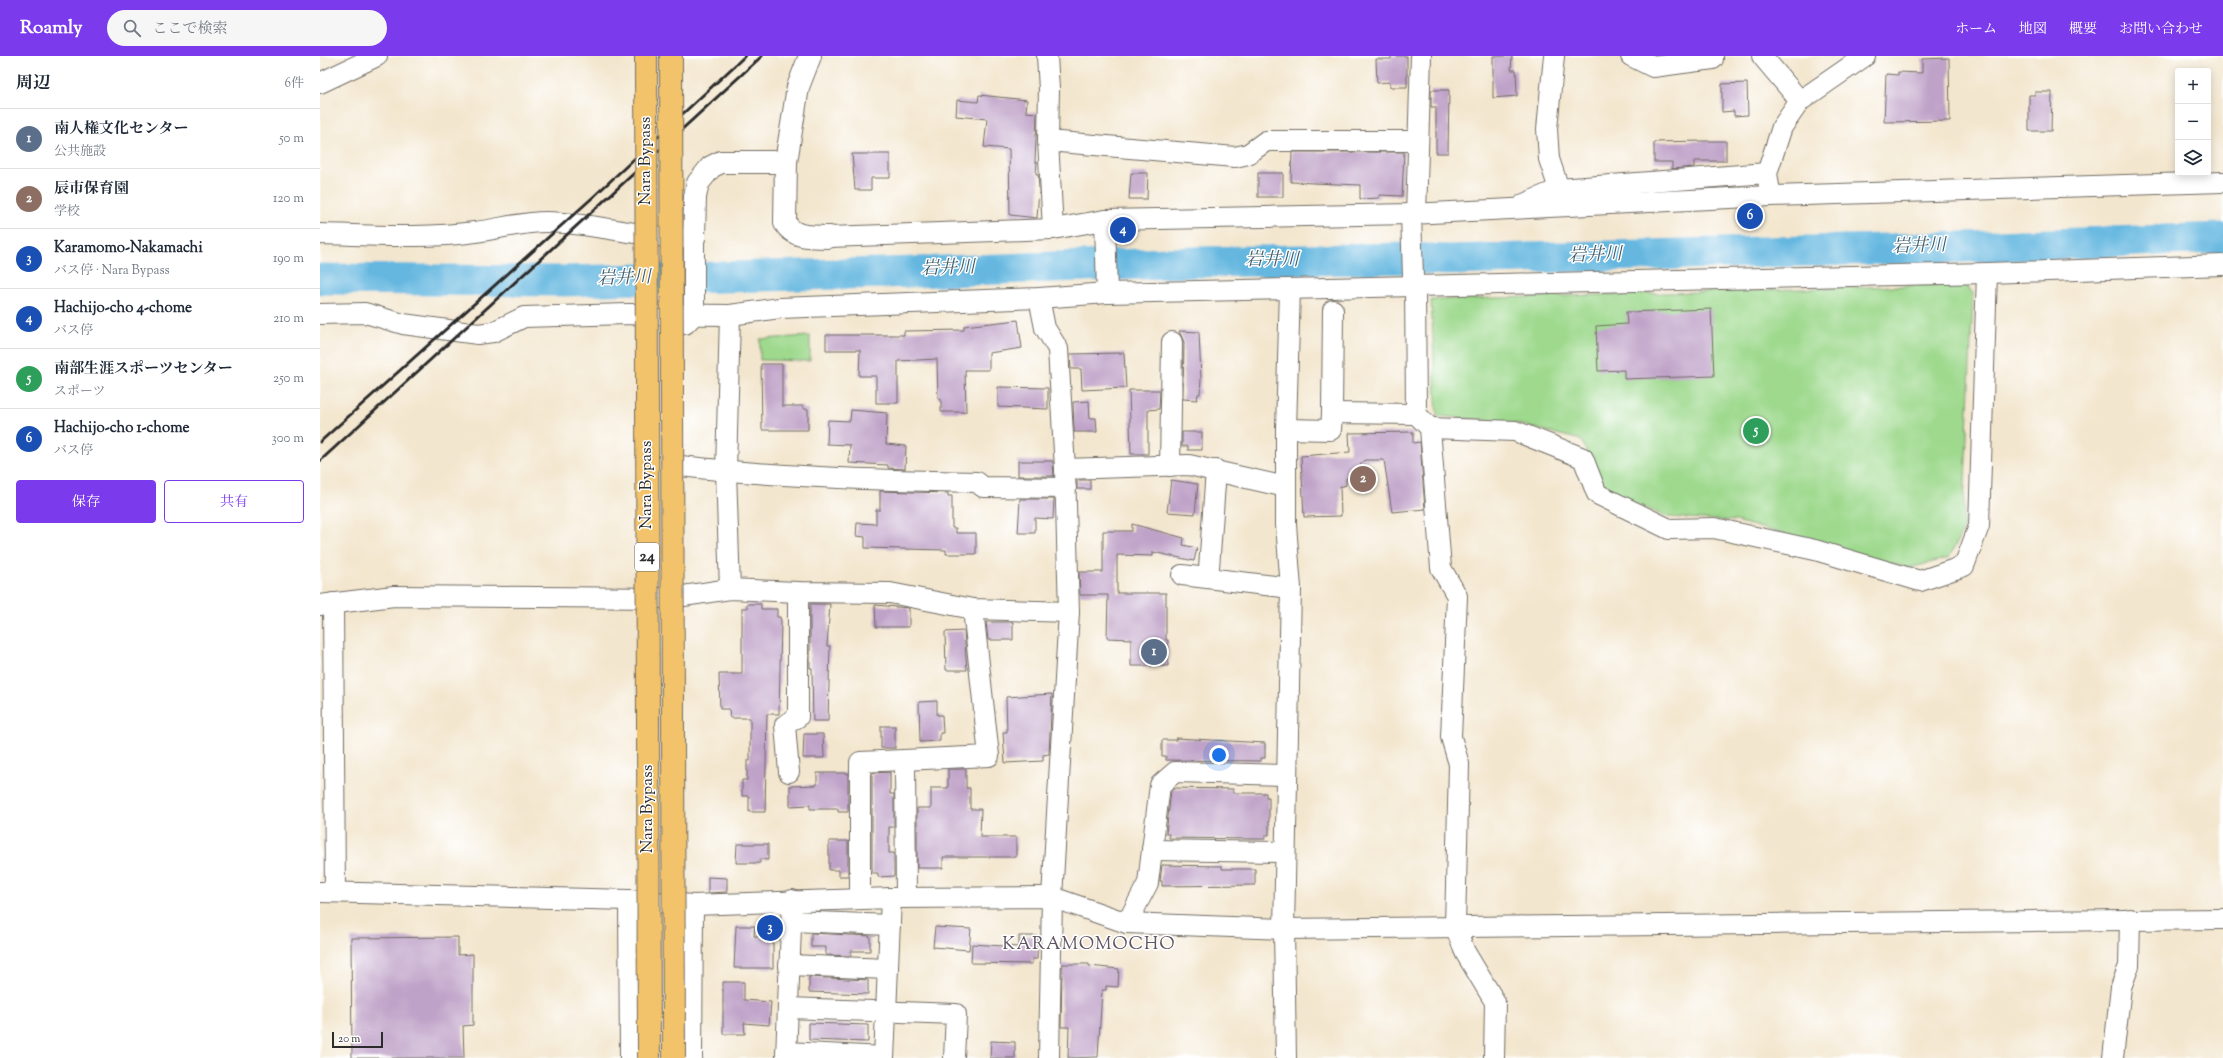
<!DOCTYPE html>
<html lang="ja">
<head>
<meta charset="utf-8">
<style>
  :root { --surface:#fff; --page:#f6f6f7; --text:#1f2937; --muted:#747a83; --line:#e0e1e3; --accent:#7c3aed }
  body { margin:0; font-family:"Sorts Mill Goudy","Noto Serif JP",serif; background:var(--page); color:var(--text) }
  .controls { position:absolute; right:12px; top:12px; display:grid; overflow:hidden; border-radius:4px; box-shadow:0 2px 10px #0003 }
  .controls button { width:36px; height:36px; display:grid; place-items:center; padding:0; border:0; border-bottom:1px solid var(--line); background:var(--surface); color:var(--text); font:20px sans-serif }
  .scale { position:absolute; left:12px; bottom:10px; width:51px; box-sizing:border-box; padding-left:4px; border:2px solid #2b2b2b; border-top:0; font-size:11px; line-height:14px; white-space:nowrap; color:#2b2b2b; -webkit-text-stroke:3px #fff; paint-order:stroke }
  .you { position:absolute; left:899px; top:699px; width:14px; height:14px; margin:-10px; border:3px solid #fff; border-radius:50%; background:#1a73e8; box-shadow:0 0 0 6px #1a73e833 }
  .badge { display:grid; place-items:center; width:26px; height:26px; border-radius:50%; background:var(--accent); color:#fff; font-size:13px; font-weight:700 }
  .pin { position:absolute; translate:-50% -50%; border:2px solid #fff; box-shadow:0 1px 4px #0006 }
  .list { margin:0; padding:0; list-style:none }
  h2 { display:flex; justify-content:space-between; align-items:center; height:52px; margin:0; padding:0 16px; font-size:17px }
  h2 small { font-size:13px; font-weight:400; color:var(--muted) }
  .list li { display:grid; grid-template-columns:26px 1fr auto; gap:12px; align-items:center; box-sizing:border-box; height:60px; padding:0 16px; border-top:1px solid var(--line) }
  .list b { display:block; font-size:15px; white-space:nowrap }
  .list p { margin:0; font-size:13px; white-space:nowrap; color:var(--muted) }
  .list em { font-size:13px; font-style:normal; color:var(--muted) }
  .actions { display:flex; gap:8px; padding:12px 16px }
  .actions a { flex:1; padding:9px 0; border:1px solid var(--accent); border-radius:4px; text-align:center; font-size:14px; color:var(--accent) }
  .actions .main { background:var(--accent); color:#fff }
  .icon { flex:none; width:22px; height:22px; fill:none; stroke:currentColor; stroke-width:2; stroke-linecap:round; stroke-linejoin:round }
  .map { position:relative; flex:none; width:1903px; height:1002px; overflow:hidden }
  header { display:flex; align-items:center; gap:24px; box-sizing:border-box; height:56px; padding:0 20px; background:var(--accent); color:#fff }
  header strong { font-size:19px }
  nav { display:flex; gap:22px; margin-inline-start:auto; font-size:14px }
  .search { width:280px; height:36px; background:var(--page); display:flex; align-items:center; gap:10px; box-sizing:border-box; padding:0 14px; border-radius:22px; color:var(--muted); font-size:15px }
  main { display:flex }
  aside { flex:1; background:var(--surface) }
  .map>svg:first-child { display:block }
  .green { fill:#9ed98d; stroke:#64825c }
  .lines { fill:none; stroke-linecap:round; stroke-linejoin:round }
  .river { stroke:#65b7e0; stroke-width:31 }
  .building { fill:#bfa2c8 }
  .minor-casing { stroke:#716c64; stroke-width:22 }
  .tertiary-casing { stroke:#716c64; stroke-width:24 }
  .minor { stroke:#fff; stroke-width:20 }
  .tertiary { stroke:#fff; stroke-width:22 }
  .rail { stroke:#2b2b2b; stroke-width:3 }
  .trunk-bridge-casing { stroke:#716c64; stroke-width:24; stroke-linecap:butt }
  .trunk-bridge { stroke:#f2c36a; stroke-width:22 }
  .labels { text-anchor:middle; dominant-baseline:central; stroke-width:3; stroke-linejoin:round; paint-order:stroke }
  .shield { fill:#fff; stroke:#6b6b6b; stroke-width:1 }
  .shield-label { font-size:16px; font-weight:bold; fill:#2b2b2b }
  .street-label { font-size:17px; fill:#2b2b2b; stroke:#fff }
  .water-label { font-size:18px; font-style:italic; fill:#3f5c6a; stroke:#fff }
  .neighbourhood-label { font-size:18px; letter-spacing:1px; fill:#5f5562; stroke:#fff }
</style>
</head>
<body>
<header>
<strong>Roamly</strong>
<div class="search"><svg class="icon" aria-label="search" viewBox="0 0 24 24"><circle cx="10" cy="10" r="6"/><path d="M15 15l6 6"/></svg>ここで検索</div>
<nav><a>ホーム</a><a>地図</a><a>概要</a><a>お問い合わせ</a></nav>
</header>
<main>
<aside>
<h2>周辺<small>6件</small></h2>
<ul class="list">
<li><span class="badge" style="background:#5c6f8a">1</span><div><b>南人権文化センター</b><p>公共施設</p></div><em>50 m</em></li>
<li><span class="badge" style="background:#8d6e63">2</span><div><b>辰市保育園</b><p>学校</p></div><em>120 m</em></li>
<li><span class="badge" style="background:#1a4fb4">3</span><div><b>Karamomo-Nakamachi</b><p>バス停 · Nara Bypass</p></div><em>190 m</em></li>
<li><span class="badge" style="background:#1a4fb4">4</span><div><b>Hachijo-cho 4-chome</b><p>バス停</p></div><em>210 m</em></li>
<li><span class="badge" style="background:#2e9e5b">5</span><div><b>南部生涯スポーツセンター</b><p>スポーツ</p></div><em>250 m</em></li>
<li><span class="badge" style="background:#1a4fb4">6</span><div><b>Hachijo-cho 1-chome</b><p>バス停</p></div><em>300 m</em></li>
</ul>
<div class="actions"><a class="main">保存</a><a>共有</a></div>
</aside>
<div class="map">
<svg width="1903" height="1002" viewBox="0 0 1903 1002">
  <rect width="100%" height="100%" fill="#fff"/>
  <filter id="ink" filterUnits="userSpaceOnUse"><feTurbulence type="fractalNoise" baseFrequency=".025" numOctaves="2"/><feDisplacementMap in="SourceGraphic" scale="8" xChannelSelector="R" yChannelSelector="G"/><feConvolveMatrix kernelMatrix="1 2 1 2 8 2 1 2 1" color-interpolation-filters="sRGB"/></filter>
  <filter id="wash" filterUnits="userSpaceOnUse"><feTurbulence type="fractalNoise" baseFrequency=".012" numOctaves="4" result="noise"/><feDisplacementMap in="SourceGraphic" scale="16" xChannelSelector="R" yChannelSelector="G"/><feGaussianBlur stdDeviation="0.9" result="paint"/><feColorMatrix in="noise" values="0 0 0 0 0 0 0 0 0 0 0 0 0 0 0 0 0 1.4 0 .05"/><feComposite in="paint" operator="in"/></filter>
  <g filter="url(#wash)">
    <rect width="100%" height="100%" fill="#f3e6ce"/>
    <g class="green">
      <path d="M1645,228L1653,237L1643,474L1629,502L1589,512L1416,465L1347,461L1287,436L1261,384L1190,366L1117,360L1111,244Z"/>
      <path d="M490,280V305L440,304V283Z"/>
    </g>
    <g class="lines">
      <path class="river" d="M0,223L242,225L563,217L877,206L1089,202L1127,204L1642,191L1903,182"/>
    </g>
    <g id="blocks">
      <g class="building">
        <path d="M1071,0H1087V31H1070V26L1057,27L1056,3H1071Z"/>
        <path d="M1173,0H1192L1191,14H1196L1197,40L1173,42Z"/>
        <path d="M1629,2L1630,65L1564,66L1566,18L1578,19V16L1602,17V3Z"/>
        <path d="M1427,27L1428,59L1414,60V55L1402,56V28Z"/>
        <path d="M1111,34H1129L1128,97H1116V51H1111Z"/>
        <path d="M1715,36H1732L1731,75H1709V39H1715Z"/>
        <path d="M659,39L707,44L706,56L717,57L715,106H717L716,118H718L719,133L717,162L690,159L689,93L664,91L667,63L636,60L637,44L658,46Z"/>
        <path d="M1382,85H1406V105H1374V111L1352,113V106H1334V86Z"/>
        <path d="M972,96H1084L1082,140L1059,139V142L1040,143V129L971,126Z"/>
        <path d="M532,98H570V122H551V134H535Z"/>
        <path d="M811,117H828L827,143H809Z"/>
        <rect x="938" y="117" width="25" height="24"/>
        <path d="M1391,253L1394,320L1304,323V314L1278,315L1276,270L1307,268L1306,256Z"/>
        <path d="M698,264L702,292L669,297V314H645L646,356H621V343H618L617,303L578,305V347H556V320H539L540,294H506V279H584V275L644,274V270Z"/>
        <path d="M859,275L879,276L881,323L880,338H878L877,344L863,343L864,286Z"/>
        <path d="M804,297L806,332L762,334L761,313H751L750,298Z"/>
        <path d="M441,308H462V350H483V353H488V374H442Z"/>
        <path d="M678,331L728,332V353L678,351Z"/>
        <path d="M809,334H840L839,353L828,354V398H811Z"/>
        <path d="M769,345L770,362H776L777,376H754L753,346Z"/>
        <path d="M531,354L567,357L566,388L586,390L585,413L568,412V409L529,407L530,389L507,388L508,364L530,365Z"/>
        <path d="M862,376H882V394H868V390H862Z"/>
        <path d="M1093,376V387L1100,386L1105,453L1072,456L1064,404H1045L1026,423V429L1020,431L1021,460L984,461L981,400L1030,396L1029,377Z"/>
        <path d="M698,405H733L734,420H698Z"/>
        <rect x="757" y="424" width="13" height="9"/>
        <path d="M851,424L878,428L875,458L847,456Z"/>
        <path d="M560,435L628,437V440H632V472H636V477H656V498H626V494L545,492V481L536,480L537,467L556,468V454H560Z"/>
        <path d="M700,443H734L733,463L715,462V477H698Z"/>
        <path d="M812,468L864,482L863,489L877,492L874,505L833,496V500L797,499V537H846V584H848V610H811V583L787,582L788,539H760L759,516H783V475H812Z"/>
        <path d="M427,548H441V553H457V561H460L461,565L459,658H447L445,756H429V740H422V724H427V705H430V662H410L409,653H400L399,618H422V552H427Z"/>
        <path d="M490,548H510L507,590H510L508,665H493L492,612H490Z"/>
        <path d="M555,549L589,552V571H556Z"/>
        <path d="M666,566H693V584H668Z"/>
        <path d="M644,575L647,614H626L625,576Z"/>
        <path d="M732,638L729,698L723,699V705L685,707L683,676H687L686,641Z"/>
        <path d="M617,645V659H622L623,677H620V685L600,686L599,646Z"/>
        <rect x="561" y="670" width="14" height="22"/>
        <path d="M484,678H503L504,702H483Z"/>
        <path d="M856,682L945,687V702H941V705L846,704V700H842V684H856Z"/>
        <path d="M628,713H646V732H650V753H661L660,781H696V801H623V812H597V752H611V732H628Z"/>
        <path d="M570,716V738H574V771H569V797H574V820L558,821V817H552V717Z"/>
        <path d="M497,717H528V756H518V753H490V749L470,750V730L497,729Z"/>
        <path d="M855,732L913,733V737H946V741H949V779H945V783H935L849,782V778H846L851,735Z"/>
        <path d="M509,785H528V820H519V814H509Z"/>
        <path d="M417,788H448V804L440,803V807H416Z"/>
        <path d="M842,809L902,810V813H935V829L842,830V825H840Z"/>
        <path d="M388,821L407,822V836L388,837Z"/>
        <path d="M416,870H435L434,880L453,881V912H414Z"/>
        <path d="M615,871L651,873L649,894L613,891Z"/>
        <path d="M491,877L550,880V895H531V900L506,899V891H491Z"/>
        <path d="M699,880H718L717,903H712V908L651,907L652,888L699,891Z"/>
        <path d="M138,881V899L153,898V969L143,970L144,1002H32L31,882Z"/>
        <path d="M742,908H769V910L799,913L798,931L786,930V934H782L778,1001L748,1002L749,971H741Z"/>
        <path d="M489,921L548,924V938L489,936Z"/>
        <path d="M403,926H424V944L451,946L449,969L424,967L425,978H403Z"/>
        <path d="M489,967L548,969V986L489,984Z"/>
        <path d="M671,985L695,986V1002H670Z"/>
      </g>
    </g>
  </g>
  <g filter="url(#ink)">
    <use href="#blocks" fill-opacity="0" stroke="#716c64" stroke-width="1"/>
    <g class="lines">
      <defs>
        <g id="minor">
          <path d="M727,0L729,33L728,85L733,173"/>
          <path d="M1234,0L1227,73L1229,103L1239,133"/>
          <path d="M1311,0L1333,11L1393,3V0"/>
          <path d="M1442,0L1480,45"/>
          <path d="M0,27L57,0"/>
          <path d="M728,85L915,101L928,98L946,85H1097"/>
          <path d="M1449,130L1447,117L1462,71L1480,45L1545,0"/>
          <path d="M1204,148L1239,133L1447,117"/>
          <path d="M1091,158L1093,221L1095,229L1096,358L1110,372L1121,512L1137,540L1131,681L1139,708L1135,870L1145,896L1175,946L1174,1002"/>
          <path d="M1096,158L1101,0"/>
          <path d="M785,164L787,237"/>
          <path d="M0,178C51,179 104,183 155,176C179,173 202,166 227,166C277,167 325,183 374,182V259L365,268"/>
          <path d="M509,181L733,173L785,164L1091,158L1450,140L1903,126"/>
          <path d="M719,242L725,272L738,293L745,413L749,556L732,841L729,1002"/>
          <path d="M0,258L45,257L83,268L158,278L173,276L204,261L307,258L410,259L460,252L719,242L787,237L1667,217L1903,209"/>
          <path d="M410,259L406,416L410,533"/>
          <path d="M1012,357L1013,254"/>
          <path d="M1110,372L1195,375L1263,402L1277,438L1349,473L1394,472L1495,494L1600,525L1644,510L1659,470L1667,217"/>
          <path d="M966,373L1011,374L1012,357L1096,358"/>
          <path d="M352,409C453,421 555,424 657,426L663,431L746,432"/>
          <path d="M850,410L852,286"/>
          <path d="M745,413L869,409L966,431"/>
          <path d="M889,512L896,414"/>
          <path d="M862,519L971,532"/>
          <path d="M13,547L15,836"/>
          <path d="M0,549L74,540L350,542L410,533L478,536L570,537L653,553L749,556"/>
          <path d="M585,704L586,842"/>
          <path d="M469,716L465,669L478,661V536"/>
          <path d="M832,794L965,796"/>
          <path d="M0,836L309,844L373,849L571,842L732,841L807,867L964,873L1903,863"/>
          <path d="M540,843V706L669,700L653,553"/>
          <path d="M309,844L310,1002"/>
          <path d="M471,865L570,869"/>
          <path d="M807,867L828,827L840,729L855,716L966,719"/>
          <path d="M469,909L568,913"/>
          <path d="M468,952L636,958L634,1002"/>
          <path d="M466,996L564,1001"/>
          <path d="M372,1002L373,849"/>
          <path d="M466,1002L472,844"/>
          <path d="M564,1002L571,842"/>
          <path d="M966,1002L964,873L971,532L966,469V373L970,233"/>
          <path d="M1793,1002L1801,931L1809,910L1810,863"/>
        </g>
        <g id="tertiary">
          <path d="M490,0L478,31L466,106L465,167C475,183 491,180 509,181"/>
          <path d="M374,182L375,141L378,127L391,111L401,106H466"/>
        </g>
      </defs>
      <use href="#minor" class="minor-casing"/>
      <use href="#tertiary" class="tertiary-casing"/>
      <use href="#minor" class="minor"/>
      <use href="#tertiary" class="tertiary"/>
      <g class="rail">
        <path d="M0,386L271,143L425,0"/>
        <path d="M0,405L442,0"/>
      </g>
      <defs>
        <g id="trunk-bridge">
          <path d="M326,0L329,1002"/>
          <path d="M351,0L354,1002"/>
        </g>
      </defs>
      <use href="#trunk-bridge" class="trunk-bridge-casing"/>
      <use href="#trunk-bridge" class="trunk-bridge"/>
    </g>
  </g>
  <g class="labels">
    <rect class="shield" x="315" y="487" width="24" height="28" rx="3"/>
    <g class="shield-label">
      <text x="327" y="501">24</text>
    </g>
    <g class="street-label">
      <text transform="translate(326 105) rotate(-90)">Nara Bypass</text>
      <text transform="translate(327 429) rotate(-90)">Nara Bypass</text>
      <text transform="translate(328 753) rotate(-90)">Nara Bypass</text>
    </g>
    <g class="water-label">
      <text transform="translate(1599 191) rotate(-2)">岩井川</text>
      <text transform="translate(1275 200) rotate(-2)">岩井川</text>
      <text x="952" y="205">岩井川</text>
      <text transform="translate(628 213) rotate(-2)">岩井川</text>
      <text transform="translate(304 223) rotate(-2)">岩井川</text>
    </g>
    <g class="neighbourhood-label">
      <text x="769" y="889">KARAMOMOCHO</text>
    </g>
  </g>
</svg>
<div class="controls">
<button>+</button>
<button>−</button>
<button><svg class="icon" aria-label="layers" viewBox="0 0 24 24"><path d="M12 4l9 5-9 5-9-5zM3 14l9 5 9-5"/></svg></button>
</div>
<div class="scale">20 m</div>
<div class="you"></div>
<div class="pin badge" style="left:834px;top:596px;background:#5c6f8a">1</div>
<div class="pin badge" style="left:1043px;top:423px;background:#8d6e63">2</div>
<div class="pin badge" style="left:450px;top:872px;background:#1a4fb4">3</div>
<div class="pin badge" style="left:803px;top:174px;background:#1a4fb4">4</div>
<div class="pin badge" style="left:1436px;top:375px;background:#2e9e5b">5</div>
<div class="pin badge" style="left:1430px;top:160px;background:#1a4fb4">6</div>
</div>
</main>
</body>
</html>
